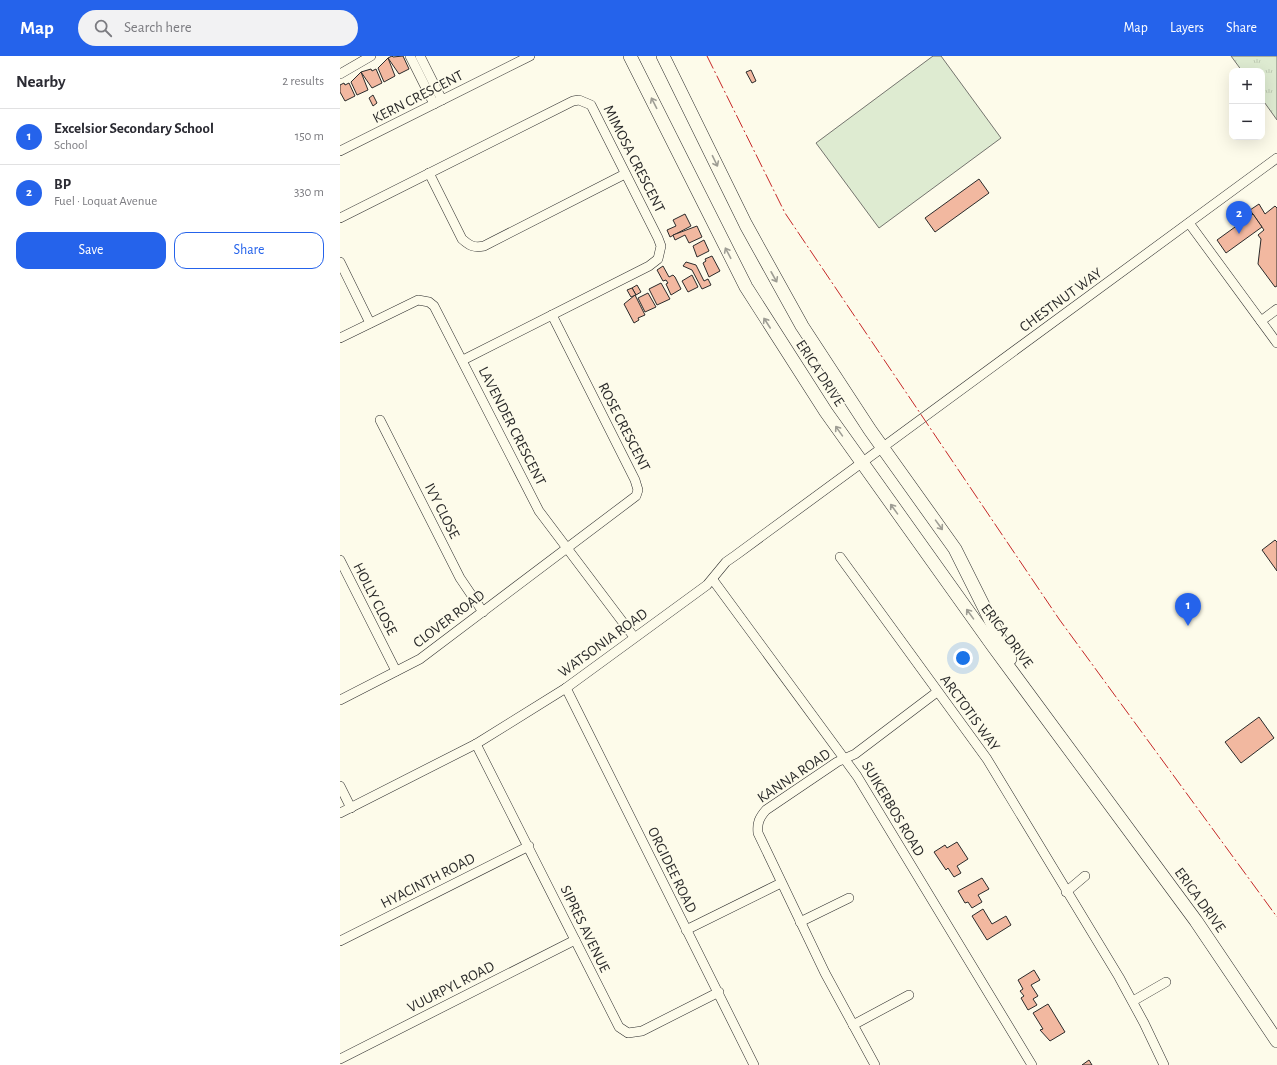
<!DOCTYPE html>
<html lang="en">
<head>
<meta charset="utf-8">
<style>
  :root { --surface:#fff; --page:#f2f2f3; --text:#2b2b33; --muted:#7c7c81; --line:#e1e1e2; --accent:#2563eb }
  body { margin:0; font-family:"Alegreya Sans",sans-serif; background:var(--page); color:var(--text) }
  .controls { position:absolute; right:12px; top:12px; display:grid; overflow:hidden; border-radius:8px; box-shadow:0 4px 16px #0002 }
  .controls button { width:36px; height:36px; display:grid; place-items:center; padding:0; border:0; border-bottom:1px solid var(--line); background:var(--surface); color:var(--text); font:20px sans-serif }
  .you { position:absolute; left:623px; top:602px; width:14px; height:14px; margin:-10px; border:3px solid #fff; border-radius:50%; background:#1a73e8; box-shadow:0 0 0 6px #1a73e833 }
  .badge { display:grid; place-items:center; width:26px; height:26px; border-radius:50%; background:var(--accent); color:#fff; font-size:13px; font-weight:700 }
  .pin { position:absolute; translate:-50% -33px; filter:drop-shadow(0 1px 2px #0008) }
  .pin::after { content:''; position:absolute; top:21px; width:14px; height:12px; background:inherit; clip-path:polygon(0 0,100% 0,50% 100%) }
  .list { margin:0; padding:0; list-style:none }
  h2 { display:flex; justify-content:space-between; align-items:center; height:52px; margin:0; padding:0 16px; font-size:17px }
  h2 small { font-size:13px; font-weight:400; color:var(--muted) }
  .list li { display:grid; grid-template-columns:26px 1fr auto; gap:12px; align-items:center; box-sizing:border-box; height:56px; padding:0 16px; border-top:1px solid var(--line) }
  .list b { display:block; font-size:15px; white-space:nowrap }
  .list p { margin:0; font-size:13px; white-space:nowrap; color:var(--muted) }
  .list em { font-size:13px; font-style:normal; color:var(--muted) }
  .actions { display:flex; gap:8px; padding:12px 16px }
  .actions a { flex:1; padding:9px 0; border:1px solid var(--accent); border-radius:12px; text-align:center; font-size:14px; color:var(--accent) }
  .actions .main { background:var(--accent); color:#fff }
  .icon { flex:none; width:22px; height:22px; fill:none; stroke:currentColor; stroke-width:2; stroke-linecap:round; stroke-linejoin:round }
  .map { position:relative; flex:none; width:937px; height:1009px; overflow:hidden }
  header { display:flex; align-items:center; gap:24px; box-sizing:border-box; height:56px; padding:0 20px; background:var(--accent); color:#fff }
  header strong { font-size:19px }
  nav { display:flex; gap:22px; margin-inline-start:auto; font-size:14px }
  .search { width:280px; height:36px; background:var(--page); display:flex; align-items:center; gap:10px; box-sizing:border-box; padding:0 14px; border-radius:22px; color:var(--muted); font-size:15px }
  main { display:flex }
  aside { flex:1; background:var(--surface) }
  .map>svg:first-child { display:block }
  .grass { fill:#deebd1; stroke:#74746e }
  .park { fill:url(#park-tufts); stroke:#74746e }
  .building { fill:#f2b8a0; stroke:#2b2b2b }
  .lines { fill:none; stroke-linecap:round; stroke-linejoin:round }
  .street-casing { stroke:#2b2b2b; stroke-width:10 }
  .secondary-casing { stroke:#2b2b2b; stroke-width:14 }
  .street { stroke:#fdfbea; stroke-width:9 }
  .secondary { stroke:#fdfbea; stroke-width:13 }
  .power { stroke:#c62828; stroke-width:1; stroke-dasharray:14 3 2 3; stroke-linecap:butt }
  .oneway { stroke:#9e9d94 }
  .labels { text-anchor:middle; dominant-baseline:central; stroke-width:3; stroke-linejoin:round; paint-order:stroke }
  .street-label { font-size:15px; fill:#2b2b2b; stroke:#fdfbea }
</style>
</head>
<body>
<header>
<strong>Map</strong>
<div class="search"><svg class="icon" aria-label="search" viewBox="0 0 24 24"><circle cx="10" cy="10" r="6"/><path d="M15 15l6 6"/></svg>Search here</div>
<nav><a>Map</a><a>Layers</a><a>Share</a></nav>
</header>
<main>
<aside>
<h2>Nearby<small>2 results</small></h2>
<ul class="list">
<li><span class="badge">1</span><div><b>Excelsior Secondary School</b><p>School</p></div><em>150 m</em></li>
<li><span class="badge">2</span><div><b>BP</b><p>Fuel · Loquat Avenue</p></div><em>330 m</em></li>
</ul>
<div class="actions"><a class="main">Save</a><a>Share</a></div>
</aside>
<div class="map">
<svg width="937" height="1009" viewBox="0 0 937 1009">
  <defs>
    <pattern id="park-tufts" width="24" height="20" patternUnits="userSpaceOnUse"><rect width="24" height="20" fill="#deebd1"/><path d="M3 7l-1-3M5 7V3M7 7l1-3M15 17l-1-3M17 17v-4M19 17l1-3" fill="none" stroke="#bfcab4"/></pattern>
  </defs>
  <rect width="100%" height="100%" fill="#fdfbea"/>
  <path class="grass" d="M593,0H601L661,82L539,172L476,87Z"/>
  <path class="park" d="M891,0H937V64L922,43V15H902Z"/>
  <g class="building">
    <path d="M52,0L53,1L63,0L69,13L59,18L48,2Z"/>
    <path d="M48,2L55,20L44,26L38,12Z"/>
    <path d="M31,13L32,15L36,13L42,27L32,32L21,16Z"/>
    <path d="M411,14L416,25L412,27L406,16Z"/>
    <path d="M21,16L28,34L17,39L11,26Z"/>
    <path d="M4,27L5,29L9,27L15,40L5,45L0,36V29Z"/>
    <path d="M33,39L37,47L33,50L29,42Z"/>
    <path d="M639,123L649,137L595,176L585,162Z"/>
    <path d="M919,148L925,158L935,150L937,152V230L935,231L918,208L921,183L918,179L924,174L910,154Z"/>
    <path d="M345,158L351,170L330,181L327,174L336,170L333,164Z"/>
    <path d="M913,158L922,171L886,197L877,184Z"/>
    <path d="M357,170L362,181L349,187L345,179L335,184L333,179Z"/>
    <path d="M364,184L369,195L357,201L353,190Z"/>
    <path d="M372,200L380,215L369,221L363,207L366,205L365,203Z"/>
    <path d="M346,206L356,209L364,225L368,223L371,229L362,233L352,214L343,210Z"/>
    <path d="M323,210L329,221L333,219L335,221L341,233L331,239L326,228L328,227L326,224L323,225L317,214Z"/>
    <path d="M352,219L358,231L348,236L342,225Z"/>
    <path d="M321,227L330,243L317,249L309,233Z"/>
    <path d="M297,229L301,236L296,239L292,232Z"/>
    <path d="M292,232L296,239L291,241L287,234Z"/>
    <path d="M308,237L316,251L305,256L298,242Z"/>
    <path d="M295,239L305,259L298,262L299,264L294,267L284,248Z"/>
    <path d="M935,484L937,486V515L922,494Z"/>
    <path d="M919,661L934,682L901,707L885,686Z"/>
    <path d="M617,786L628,803L617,810L621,817L614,821L608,812L606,814L594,796L605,789L607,792Z"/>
    <path d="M642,822L649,833L638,839L642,846L632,852L628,846L625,847L618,835Z"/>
    <path d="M643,853L652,868L666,860L671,869L647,884L632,860Z"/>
    <path d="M694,914L700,924L691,929L698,940L693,943L697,949L688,954L681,942L684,940L680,935L683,933L678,924Z"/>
    <path d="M708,948L725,976L710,985L700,974L703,973L693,957Z"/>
    <path d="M749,1004L752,1009H742Z"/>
  </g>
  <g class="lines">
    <defs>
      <g id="street">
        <path d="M70,0L94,48"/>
        <path d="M80,0L102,44"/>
        <path d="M0,18L31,0"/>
        <path d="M0,95L190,0"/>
        <path d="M89,117L122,183C130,190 134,192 144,190L285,118"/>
        <path d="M0,162L233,45L239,44L251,49L318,182L321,190L318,203L309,210L123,304"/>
        <path d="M849,167L937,287"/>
        <path d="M0,206L30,267"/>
        <path d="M921,265L937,253"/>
        <path d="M0,282L78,244L89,246L94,250L199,455L294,581"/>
        <path d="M40,364L120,522L143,556"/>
        <path d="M500,501L647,703L779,921L804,967L824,1009"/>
        <path d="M0,504L56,615"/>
        <path d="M373,524L517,720L692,1009"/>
        <path d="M226,632L414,1009"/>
        <path d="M0,644L80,603L296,440L298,434L295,424L212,259"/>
        <path d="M136,688L279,971L288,977L302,975L379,936"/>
        <path d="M0,730L11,752"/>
        <path d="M0,757L136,688L226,632L367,529L386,506L396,499L937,102"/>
        <path d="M726,836L745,820"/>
        <path d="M460,866L509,842"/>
        <path d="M346,874L441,827"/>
        <path d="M0,885L189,790"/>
        <path d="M793,945L826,926"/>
        <path d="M513,969L569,939"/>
        <path d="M0,1003L235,884"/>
        <path d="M535,1009L485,917L418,777C417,767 419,762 426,754L497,706L515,698L597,636"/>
      </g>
      <g id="secondary">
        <path d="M290,0L406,231L486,356L653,590L856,865L937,985"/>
        <path d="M323,0L406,169L462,270L530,374L615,493L670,603"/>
      </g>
    </defs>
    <use href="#street" class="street-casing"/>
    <use href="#secondary" class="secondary-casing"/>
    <use href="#street" class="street"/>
    <use href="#secondary" class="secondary"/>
    <path class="power" d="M367,0L445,157L719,563L937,861"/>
  </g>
  <defs><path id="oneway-shaft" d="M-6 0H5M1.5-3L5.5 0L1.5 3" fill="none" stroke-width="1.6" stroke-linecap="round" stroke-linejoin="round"/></defs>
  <g class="oneway">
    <use href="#oneway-shaft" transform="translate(314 47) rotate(-117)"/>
    <use href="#oneway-shaft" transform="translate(375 105) rotate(64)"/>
    <use href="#oneway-shaft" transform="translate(388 197) rotate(-118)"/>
    <use href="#oneway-shaft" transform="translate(434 221) rotate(61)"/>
    <use href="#oneway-shaft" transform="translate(427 267) rotate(-123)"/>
    <use href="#oneway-shaft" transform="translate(499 375) rotate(-125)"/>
    <use href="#oneway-shaft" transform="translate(554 453) rotate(-126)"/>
    <use href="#oneway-shaft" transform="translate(599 469) rotate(54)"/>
    <use href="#oneway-shaft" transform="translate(630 558) rotate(-126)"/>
  </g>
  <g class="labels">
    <g class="street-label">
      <text transform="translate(78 41) rotate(-27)">KERN CRESCENT</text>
      <text transform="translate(294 103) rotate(63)">MIMOSA CRESCENT</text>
      <text transform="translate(721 244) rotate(-36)">CHESTNUT WAY</text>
      <text transform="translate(480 317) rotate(57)">ERICA DRIVE</text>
      <text transform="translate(172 370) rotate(63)">LAVENDER CRESCENT</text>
      <text transform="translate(284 371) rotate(63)">ROSE CRESCENT</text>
      <text transform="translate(102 455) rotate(63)">IVY CLOSE</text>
      <text transform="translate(35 543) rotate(63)">HOLLY CLOSE</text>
      <text transform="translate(109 563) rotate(-37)">CLOVER ROAD</text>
      <text transform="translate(667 580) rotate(53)">ERICA DRIVE</text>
      <text transform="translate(263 587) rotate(-36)">WATSONIA ROAD</text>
      <text transform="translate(630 657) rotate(54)">ARCTOTIS WAY</text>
      <text transform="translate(454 720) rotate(-34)">KANNA ROAD</text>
      <text transform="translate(553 753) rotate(59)">SUIKERBOS ROAD</text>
      <text transform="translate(332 814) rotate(64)">ORGIDEE ROAD</text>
      <text transform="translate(88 825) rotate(-27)">HYACINTH ROAD</text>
      <text transform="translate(860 844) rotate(54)">ERICA DRIVE</text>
      <text transform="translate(245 873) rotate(64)">SIPRES AVENUE</text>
      <text transform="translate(111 931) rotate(-27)">VUURPYL ROAD</text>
    </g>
  </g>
</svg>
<div class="controls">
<button>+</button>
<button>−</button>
</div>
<div class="you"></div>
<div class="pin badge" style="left:848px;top:570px">1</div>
<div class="pin badge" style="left:899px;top:178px">2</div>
</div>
</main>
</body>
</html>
